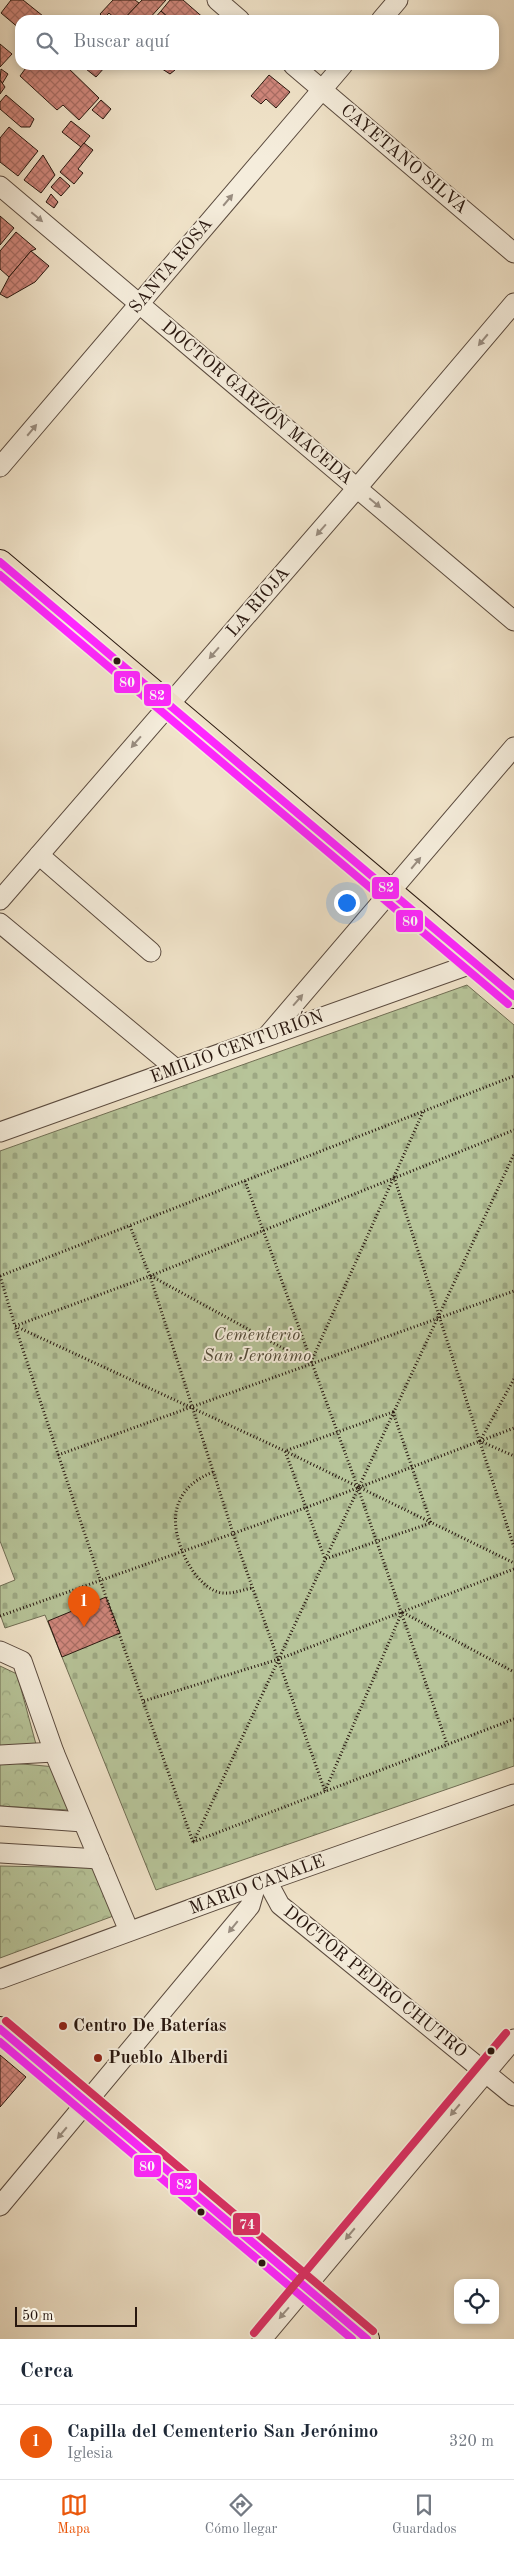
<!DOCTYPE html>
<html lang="es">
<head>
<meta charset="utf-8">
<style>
  :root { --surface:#fff; --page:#f6f6f7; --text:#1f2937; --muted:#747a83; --line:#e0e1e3; --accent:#ea580c }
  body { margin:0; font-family:"Old Standard TT",serif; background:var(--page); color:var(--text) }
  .controls { position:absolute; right:15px; bottom:15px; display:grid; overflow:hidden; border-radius:10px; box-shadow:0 2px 8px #0003 }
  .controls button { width:45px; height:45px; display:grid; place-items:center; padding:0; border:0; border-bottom:1px solid var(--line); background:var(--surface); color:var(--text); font:25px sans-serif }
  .scale { position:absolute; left:15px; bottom:12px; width:122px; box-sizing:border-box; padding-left:5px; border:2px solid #28170f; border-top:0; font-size:14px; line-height:18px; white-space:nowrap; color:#28170f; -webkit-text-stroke:4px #f5eddc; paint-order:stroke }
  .you { position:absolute; left:346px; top:902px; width:18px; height:18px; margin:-12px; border:4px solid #fff; border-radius:50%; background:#1a73e8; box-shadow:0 0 0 8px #1a73e833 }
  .badge { display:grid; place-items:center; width:32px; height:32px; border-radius:50%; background:var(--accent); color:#fff; font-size:16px; font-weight:700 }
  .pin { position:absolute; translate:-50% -41px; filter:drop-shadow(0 1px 2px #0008) }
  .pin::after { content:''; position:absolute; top:26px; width:18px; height:15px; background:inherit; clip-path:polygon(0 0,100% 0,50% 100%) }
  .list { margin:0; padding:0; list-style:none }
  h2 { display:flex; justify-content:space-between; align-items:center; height:65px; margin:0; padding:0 20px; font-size:21px }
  h2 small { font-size:16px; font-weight:400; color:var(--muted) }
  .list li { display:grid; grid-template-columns:32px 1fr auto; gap:15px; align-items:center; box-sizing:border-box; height:75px; padding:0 20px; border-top:1px solid var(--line) }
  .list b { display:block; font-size:19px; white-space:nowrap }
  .list p { margin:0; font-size:16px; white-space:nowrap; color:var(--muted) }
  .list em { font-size:16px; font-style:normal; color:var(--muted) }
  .icon { flex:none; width:28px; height:28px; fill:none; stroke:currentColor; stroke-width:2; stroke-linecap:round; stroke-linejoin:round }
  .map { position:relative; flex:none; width:514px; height:2339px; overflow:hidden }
  .search { position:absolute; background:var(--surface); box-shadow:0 2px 8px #0003; left:15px; right:15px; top:15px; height:55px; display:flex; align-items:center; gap:12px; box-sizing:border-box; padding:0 18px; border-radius:15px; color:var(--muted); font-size:19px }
  .sheet { height:140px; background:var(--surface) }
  nav { display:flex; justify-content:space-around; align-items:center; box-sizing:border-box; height:70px; border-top:1px solid var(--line); background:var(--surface); font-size:14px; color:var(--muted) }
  nav a { display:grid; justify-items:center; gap:2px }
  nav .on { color:var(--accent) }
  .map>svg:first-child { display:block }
  .cemetery { fill:url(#cemetery-stones); stroke:#706e54 }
  .park { fill:url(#park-crowns); stroke:#706e54 }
  .building { fill:url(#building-cross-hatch); stroke:#28170f }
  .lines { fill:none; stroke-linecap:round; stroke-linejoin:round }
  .minor-casing { stroke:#5a4a3e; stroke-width:21 }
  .major-casing { stroke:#28170f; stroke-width:26 }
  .path { stroke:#28170f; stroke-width:3; stroke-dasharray:1 2.5; stroke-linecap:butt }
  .minor { stroke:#f5eddc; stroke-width:19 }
  .major { stroke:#f0e3c9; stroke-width:24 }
  .bus-1-casing { stroke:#f5eddc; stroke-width:11 }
  .bus-2-casing { stroke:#f5eddc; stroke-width:11 }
  .bus-3-casing { stroke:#f5eddc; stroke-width:11 }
  .bus-1 { stroke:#fe27ff; stroke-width:8 }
  .bus-2 { stroke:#fe27ff; stroke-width:8 }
  .bus-3 { stroke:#d93062; stroke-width:8 }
  .oneway { fill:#998d80 }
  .bus-dot { fill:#28170f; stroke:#f5eddc; stroke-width:2 }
  .poi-dot { fill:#8f2418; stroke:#f5eddc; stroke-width:2 }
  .labels { text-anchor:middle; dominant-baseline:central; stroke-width:4; stroke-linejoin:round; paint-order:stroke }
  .street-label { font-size:18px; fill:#28170f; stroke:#f5eddc }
  .park-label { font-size:18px; font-style:italic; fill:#534b38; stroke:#f5eddc }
  .poi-label { font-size:18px; font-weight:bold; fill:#28170f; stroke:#f5eddc; text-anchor:start }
  .line-badge { stroke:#f5eddc; stroke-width:2 }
  .badge-label { font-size:14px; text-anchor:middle; font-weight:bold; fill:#fff }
</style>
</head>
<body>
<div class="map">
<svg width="514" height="2339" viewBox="0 0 514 2339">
  <defs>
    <pattern id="cemetery-stones" width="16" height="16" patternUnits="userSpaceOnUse" patternTransform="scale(1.25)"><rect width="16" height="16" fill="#b7c499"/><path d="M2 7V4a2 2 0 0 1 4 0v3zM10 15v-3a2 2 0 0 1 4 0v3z" fill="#9da883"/></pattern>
    <pattern id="park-crowns" width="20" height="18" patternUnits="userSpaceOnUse" patternTransform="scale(1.25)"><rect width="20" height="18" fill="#b7c499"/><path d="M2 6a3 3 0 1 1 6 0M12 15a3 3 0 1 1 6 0" fill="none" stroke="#9da883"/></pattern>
    <pattern id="building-cross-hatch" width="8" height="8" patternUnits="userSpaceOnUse" patternTransform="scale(1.25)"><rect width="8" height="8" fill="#d0877c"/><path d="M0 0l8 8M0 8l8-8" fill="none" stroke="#a96d64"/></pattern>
  </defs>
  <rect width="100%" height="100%" fill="#f0e3c9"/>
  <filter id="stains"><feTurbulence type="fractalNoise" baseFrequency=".004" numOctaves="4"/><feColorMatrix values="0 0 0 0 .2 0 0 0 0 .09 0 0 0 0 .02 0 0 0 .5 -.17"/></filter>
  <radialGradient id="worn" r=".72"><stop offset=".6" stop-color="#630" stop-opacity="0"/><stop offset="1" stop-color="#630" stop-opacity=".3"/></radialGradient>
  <path class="cemetery" d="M467,985L514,1025V1766L156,1890L45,1615L5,1628L0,1614V1586L15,1580L0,1541V1151Z"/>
  <g class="park">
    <path d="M0,1666L17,1674L37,1748H0Z"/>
    <path d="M0,1762L56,1767L68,1810L0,1806Z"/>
    <path d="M0,1866L98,1868L116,1915L0,1958Z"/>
  </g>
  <g class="building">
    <path d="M11,0H23L48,20H20V29L1,13Z"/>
    <path d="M113,0H135L139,3L123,20H117L109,13L104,18L100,14Z"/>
    <path d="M142,0H166L148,20H123Z"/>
    <path d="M170,0H183L206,20H171L161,11Z"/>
    <path d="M161,11L171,20H153Z"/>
    <path d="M0,44L12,54L0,67Z"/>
    <path d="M28,65H65L99,98L79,120L63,105L57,110L20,76Z"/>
    <path d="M89,65H102L105,67L96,77L86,69Z"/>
    <path d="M156,65H171L175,70L170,74Z"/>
    <path d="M1,69L8,74L2,84L0,80Z"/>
    <path d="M269,75L290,92L276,108L266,99L261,104L251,96Z"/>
    <path d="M0,80L5,87L0,94Z"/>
    <path d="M6,95L34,119L30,127H21L0,109V102Z"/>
    <path d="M101,100L111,109L103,119L92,110Z"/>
    <path d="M71,121L90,136L81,147L62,132Z"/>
    <path d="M9,127L38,151L18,176L0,162V138Z"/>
    <path d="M84,143L93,150L78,169L83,173L74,184L60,172Z"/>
    <path d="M43,155L55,175L41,193L24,180Z"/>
    <path d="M60,177L70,186L61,196L51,187Z"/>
    <path d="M51,194L58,202L54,208L46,202Z"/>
    <path d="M0,216L14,228L0,245Z"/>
    <path d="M16,232L36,249L31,251L9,277L0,269V251Z"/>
    <path d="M31,251L49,266L35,282L7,298L0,294L9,277Z"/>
    <path d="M106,1597L120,1633L62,1657L48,1621Z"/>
    <path d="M0,2055L26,2077L0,2107Z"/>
  </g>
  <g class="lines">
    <defs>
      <g id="minor">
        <path d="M217,0L240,20"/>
        <path d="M381,20L398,0"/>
        <path d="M293,65L514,253"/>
        <path d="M0,186L514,621"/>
        <path d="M0,467L343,65"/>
        <path d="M39,855L151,952"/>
        <path d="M0,900L357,488L514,303"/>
        <path d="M0,923L176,1069"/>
        <path d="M267,1036L514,747"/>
        <path d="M0,1132L474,963"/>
        <path d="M0,1651L22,1661L54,1752L0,1755"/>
        <path d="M54,1752L129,1931"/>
        <path d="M0,1816L83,1822"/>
        <path d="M0,1853L99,1859"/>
        <path d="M267,1881L280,1905L514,2096"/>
        <path d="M0,1979L267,1881L514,1794"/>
        <path d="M0,2206L250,1906L256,1885"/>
        <path d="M262,2339L514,2039"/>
      </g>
      <g id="major">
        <path d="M0,562L514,996"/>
        <path d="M0,2029L367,2339"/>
      </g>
    </defs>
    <use href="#minor" class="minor-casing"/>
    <use href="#major" class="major-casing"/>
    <g class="path">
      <path d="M394,1177L514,1547"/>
      <path d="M245,1181L358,1488L447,1744"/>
      <path d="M130,1226L150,1276L233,1533L325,1791"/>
      <path d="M0,1276L15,1326L150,1276L514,1130"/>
      <path d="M0,1276L514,1076"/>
      <path d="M151,1276L310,1363"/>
      <path d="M311,1362L423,1112"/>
      <path d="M514,1379L480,1441L514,1456"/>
      <path d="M393,1412L431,1523L325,1559L285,1451Z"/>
      <path d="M58,1455L514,1291"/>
      <path d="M213,1472C196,1479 182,1489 177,1508C169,1535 193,1588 222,1593C232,1594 242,1590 252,1588"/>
      <path d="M0,1616L305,1508L514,1428"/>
      <path d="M144,1701L279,1659L514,1569"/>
      <path d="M325,1791L402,1612L514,1672"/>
      <path d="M194,1841L514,1154"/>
      <path d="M193,1842L106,1597L15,1326L285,1451L514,1563"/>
      <path d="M193,1842L514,1719"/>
    </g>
    <use href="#minor" class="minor"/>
    <use href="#major" class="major"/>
    <defs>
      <g id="bus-1">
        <path d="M0,562L514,996"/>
        <path d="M0,2029L367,2339"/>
      </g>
      <g id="bus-2">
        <path d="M0,575L508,1004"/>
        <path d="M0,2042L352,2339"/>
      </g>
      <g id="bus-3">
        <path d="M6,2021L373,2331"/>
        <path d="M254,2333L506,2033"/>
      </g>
    </defs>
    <use href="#bus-1" class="bus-1-casing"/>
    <use href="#bus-2" class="bus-2-casing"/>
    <use href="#bus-3" class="bus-3-casing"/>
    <use href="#bus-1" class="bus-1"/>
    <use href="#bus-2" class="bus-2"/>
    <use href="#bus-3" class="bus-3"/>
  </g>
  <defs><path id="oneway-solid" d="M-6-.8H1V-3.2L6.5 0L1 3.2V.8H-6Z" transform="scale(1.25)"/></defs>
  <g class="oneway">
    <use href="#oneway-solid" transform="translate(228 200) rotate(-50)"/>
    <use href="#oneway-solid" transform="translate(37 217) rotate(40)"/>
    <use href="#oneway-solid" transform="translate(483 340) rotate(130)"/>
    <use href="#oneway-solid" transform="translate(32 430) rotate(-50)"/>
    <use href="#oneway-solid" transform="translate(375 503) rotate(40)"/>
    <use href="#oneway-solid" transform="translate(321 530) rotate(131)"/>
    <use href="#oneway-solid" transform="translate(214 653) rotate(131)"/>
    <use href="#oneway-solid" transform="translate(136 742) rotate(131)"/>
    <use href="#oneway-solid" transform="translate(416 863) rotate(-50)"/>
    <use href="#oneway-solid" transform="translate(298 1000) rotate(-49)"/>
    <use href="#oneway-solid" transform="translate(233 1927) rotate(129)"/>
    <use href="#oneway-solid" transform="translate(455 2110) rotate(130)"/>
    <use href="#oneway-solid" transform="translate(62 2133) rotate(130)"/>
    <use href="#oneway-solid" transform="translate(350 2234) rotate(130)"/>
    <use href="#oneway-solid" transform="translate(284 2313) rotate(131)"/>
  </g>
  <g class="bus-dot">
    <circle cx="117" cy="661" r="4.5"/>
    <circle cx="491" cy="2051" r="4.5"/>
    <circle cx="201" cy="2212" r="4.5"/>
    <circle cx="262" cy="2263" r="4.5"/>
  </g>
  <g class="poi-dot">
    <circle cx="63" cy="2026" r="5"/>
    <circle cx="98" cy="2058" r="5"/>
  </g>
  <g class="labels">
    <g class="street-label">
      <text transform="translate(404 159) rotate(40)">CAYETANO SILVA</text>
      <text transform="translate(171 266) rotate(-50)">SANTA ROSA</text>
      <text transform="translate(257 403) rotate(40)">DOCTOR GARZÓN MACEDA</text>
      <text transform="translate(258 602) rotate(-49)">LA RIOJA</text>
      <text transform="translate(237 1047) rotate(-20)">EMILIO CENTURIÓN</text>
      <text transform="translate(257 1885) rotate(-20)">MARIO CANALE</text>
      <text transform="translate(375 1982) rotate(39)">DOCTOR PEDRO CHUTRO</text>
    </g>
    <g class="park-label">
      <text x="257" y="1335">Cementerio<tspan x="257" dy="21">San Jerónimo</tspan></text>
    </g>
    <g class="poi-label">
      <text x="73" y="2026">Centro De Baterías</text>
      <text x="108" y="2058">Pueblo Alberdi</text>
    </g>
  </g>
  <g class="line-badge">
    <rect x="113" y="670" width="28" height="24" rx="5" fill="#fe27ff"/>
    <rect x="143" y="683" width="29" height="24" rx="5" fill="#fe27ff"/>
    <rect x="371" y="876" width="29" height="24" rx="5" fill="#fe27ff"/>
    <rect x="395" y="909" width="29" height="24" rx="5" fill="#fe27ff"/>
    <rect x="133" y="2154" width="29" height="24" rx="5" fill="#fe27ff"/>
    <rect x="169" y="2172" width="29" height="24" rx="5" fill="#fe27ff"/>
    <rect x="232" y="2212" width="29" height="24" rx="5" fill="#d93062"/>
  </g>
  <g class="badge-label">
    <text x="127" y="687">80</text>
    <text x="157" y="700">82</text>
    <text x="386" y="892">82</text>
    <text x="410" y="926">80</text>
    <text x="147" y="2171">80</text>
    <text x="184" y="2189">82</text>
    <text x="247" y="2229">74</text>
  </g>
  <rect width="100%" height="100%" filter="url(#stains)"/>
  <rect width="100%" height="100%" fill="url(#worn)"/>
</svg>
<div class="controls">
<button><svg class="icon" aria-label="locate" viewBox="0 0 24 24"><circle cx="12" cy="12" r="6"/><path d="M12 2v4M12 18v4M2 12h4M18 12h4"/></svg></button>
</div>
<div class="scale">50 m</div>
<div class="you"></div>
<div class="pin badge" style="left:84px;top:1627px">1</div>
<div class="search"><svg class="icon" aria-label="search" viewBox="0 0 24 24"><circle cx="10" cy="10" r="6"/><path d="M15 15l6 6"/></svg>Buscar aquí</div>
</div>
<section class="sheet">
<h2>Cerca<small></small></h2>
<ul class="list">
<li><span class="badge">1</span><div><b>Capilla del Cementerio San Jerónimo</b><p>Iglesia</p></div><em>320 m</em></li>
</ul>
</section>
<nav>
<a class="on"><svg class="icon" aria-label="map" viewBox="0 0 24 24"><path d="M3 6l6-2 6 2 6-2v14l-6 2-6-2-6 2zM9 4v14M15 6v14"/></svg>Mapa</a>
<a><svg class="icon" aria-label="directions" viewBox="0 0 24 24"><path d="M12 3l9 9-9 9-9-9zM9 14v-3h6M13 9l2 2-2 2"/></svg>Cómo llegar</a>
<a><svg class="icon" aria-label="saved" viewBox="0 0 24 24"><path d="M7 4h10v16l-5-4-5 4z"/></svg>Guardados</a>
</nav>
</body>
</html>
